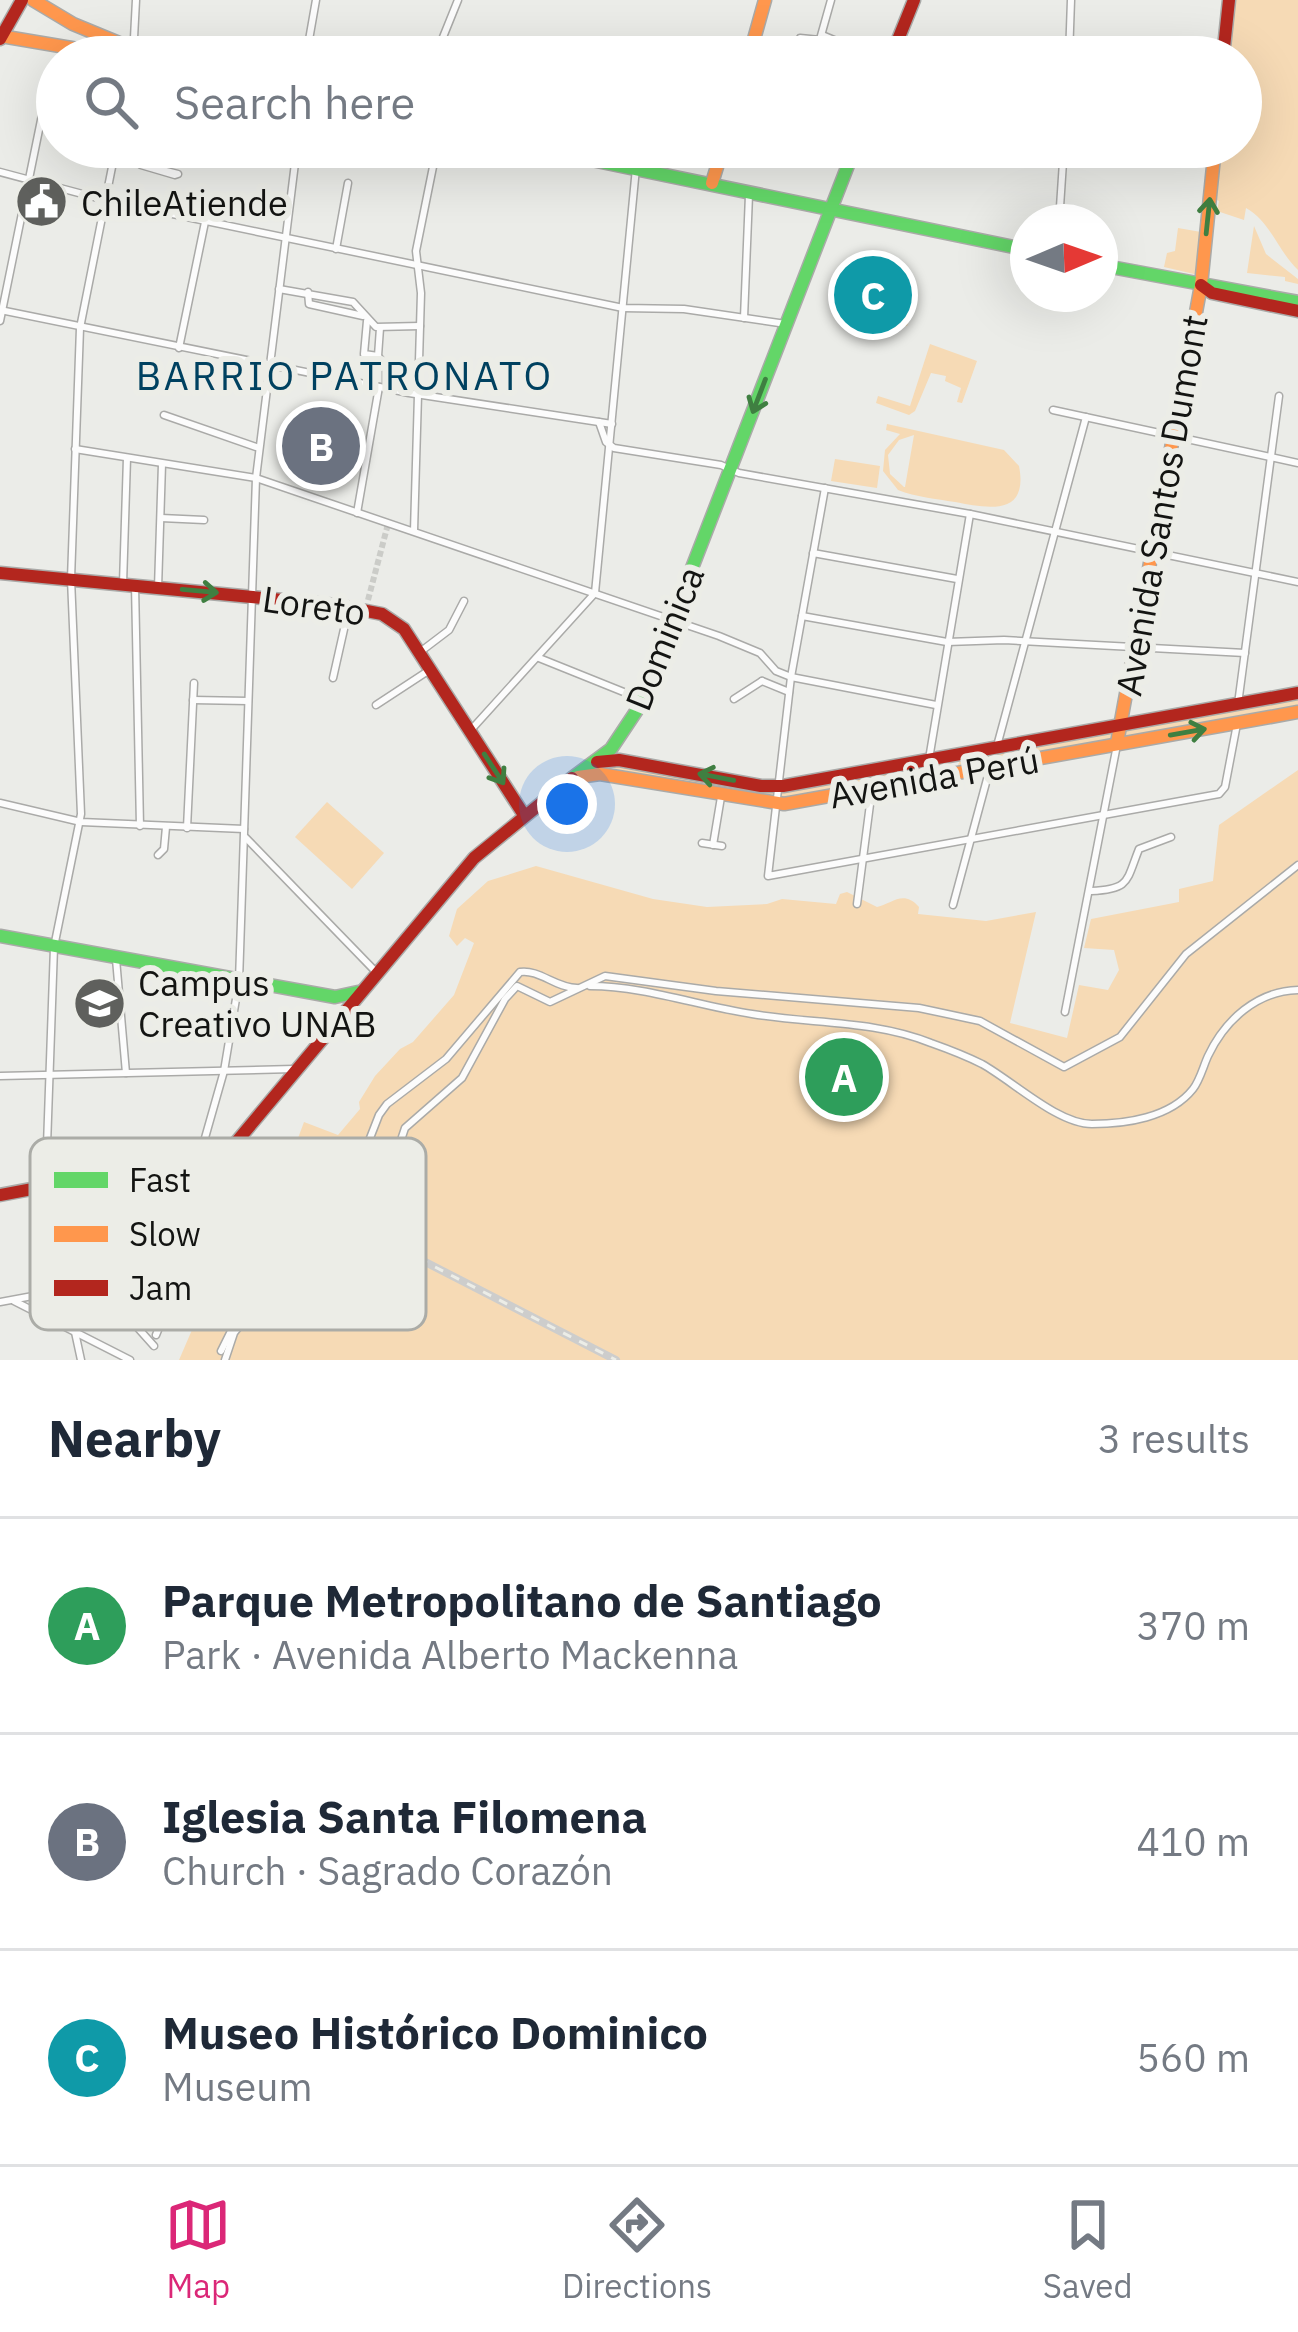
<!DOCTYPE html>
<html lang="en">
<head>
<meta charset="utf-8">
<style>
  :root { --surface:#fff; --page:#f2f2f3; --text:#1f2937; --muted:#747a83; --line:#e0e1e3; --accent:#db2777 }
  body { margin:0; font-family:"IBM Plex Sans",sans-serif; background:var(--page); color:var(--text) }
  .compass { position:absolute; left:1010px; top:204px; width:108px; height:108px; border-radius:50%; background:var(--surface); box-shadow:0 12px 48px #0002; rotate:88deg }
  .you { position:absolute; left:567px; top:804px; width:42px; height:42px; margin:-30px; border:9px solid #fff; border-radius:50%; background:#1a73e8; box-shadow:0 0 0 18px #1a73e833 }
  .badge { display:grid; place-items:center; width:78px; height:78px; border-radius:50%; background:var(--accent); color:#fff; font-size:39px; font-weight:700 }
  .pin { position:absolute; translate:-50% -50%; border:6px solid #fff; box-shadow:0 3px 12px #0006 }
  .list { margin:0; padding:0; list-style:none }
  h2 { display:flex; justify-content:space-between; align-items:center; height:156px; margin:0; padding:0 48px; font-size:51px }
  h2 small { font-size:39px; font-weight:400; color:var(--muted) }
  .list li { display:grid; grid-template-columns:78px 1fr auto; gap:36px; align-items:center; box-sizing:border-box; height:216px; padding:0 48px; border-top:3px solid var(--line) }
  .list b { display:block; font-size:45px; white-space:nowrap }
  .list p { margin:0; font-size:39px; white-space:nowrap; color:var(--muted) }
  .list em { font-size:39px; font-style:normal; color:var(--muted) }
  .icon { flex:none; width:66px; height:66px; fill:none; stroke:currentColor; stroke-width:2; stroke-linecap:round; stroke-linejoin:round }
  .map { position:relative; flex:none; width:1298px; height:1360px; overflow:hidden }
  .search { position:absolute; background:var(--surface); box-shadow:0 12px 48px #0002; left:36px; right:36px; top:36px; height:132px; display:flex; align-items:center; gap:30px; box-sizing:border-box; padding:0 42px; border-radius:66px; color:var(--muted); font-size:45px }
  .sheet { height:804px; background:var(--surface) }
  nav { display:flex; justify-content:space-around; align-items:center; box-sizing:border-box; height:168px; border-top:3px solid var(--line); background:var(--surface); font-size:33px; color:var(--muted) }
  nav a { display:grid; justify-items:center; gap:6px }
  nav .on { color:var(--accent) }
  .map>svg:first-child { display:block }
  .green { fill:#f6dab5; fill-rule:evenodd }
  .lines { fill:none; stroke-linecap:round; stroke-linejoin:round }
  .street-tunnel { stroke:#cbccc8; stroke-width:6; stroke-dasharray:6 3; stroke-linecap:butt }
  .street-casing { stroke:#aaaaa8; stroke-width:9 }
  .fast-casing { stroke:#aaaaa8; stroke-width:15 }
  .slow-casing { stroke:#aaaaa8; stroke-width:15 }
  .jam-casing { stroke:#aaaaa8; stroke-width:15 }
  .street { stroke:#fcfcfc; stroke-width:6 }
  .fast { stroke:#63d668; stroke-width:12 }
  .slow { stroke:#ff974d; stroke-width:12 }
  .jam { stroke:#b3261e; stroke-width:12 }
  .rail-casing { stroke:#cdcdcc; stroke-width:8 }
  .rail { stroke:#ecede7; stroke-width:3; stroke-dasharray:9; stroke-linecap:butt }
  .oneway { stroke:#3f7f41 }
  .labels { text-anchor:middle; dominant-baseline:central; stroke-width:12; stroke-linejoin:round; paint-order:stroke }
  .poi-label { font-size:36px; fill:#131412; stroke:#ecede7; text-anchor:start }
  .street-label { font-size:36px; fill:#131412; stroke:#ecede7 }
  .neighbourhood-label { font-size:39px; letter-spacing:3px; fill:#004160; stroke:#ecede7 }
  .key { fill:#ecede7; stroke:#abaca7; stroke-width:3 }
  .key-label { font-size:33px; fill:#131412 }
</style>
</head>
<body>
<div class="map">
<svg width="1298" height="1360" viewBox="0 0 1298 1360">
  <rect width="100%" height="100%" fill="#ebece8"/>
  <g class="green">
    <path d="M1235,0H1298V270C1278,251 1270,221 1246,208L1244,220L1217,211L1219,201L1213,198L1218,147H1241V57H1229Z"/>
    <path d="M1254,226L1266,254L1298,279V284L1285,281V277L1247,273Z"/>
    <path d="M1178,228L1201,232L1198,272L1194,274L1164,267L1167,253L1175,251Z"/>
    <path d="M886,282L918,293L907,326L874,314Z"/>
    <path d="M930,344L977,361L962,403L957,402L961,388L945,381L946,376L931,373L915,411L909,415L876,403L878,396L910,406Z"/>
    <path d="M887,424L1004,450L1019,466C1029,517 987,508 955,502C936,499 916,497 898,490L883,471L885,450L900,434L886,430ZM914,435L905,487H904L890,474L888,455L899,440Z"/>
    <path d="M835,459L880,466L877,488L831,481Z"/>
    <path d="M1298,697V708L1122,740L1124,728Z"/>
    <path d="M1115,729L1112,740L964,768L958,765L962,755Z"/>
    <path d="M952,758L950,762L954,769L781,798L782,787Z"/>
    <path d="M612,761L775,788L773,800L625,776L613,768Z"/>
    <path d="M1298,770V1360H179L201,1309L247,1262L243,1259L249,1248L219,1231L218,1191L235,1166L284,1168L280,1164L247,1160L240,1147L291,1157L304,1122L338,1135L360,1109L359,1102L375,1076L400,1049L413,1042L454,995L474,943L465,938L457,946L449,936L457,909L488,881L536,866L653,899L707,907L767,904L782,899L836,904L840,894L847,892L877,907C892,904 903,889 919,907L918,914L986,921L1036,912L1010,1023L1067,1038L1079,985L1108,990L1119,970L1114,950L1084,948L1091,919L1179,902V889L1213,881L1219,825Z"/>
    <path d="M327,802L384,853L352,889L295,837Z"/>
  </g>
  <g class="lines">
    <g class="street-tunnel">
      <path d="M125,161L141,165"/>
      <path d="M368,600L388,524"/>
    </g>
    <defs>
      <g id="street">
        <path d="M822,35L874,57"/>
        <path d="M818,47L800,38L820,40"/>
        <path d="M133,57L136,0"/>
        <path d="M306,57L316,0"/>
        <path d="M435,57L458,0"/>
        <path d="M815,57L831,0"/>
        <path d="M1069,57L1071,0"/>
        <path d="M141,165L175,175L178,174L142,165"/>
        <path d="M0,172L105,200L623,308L684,309L786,324"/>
        <path d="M1059,222L1064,147"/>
        <path d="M336,249L348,183"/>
        <path d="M279,289L353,302L376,327L420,326"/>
        <path d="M308,292L309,304L363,316"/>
        <path d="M0,310L409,393L612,424"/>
        <path d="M744,318L749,195"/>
        <path d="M0,321L50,76L57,62"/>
        <path d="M367,321L364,354L378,356"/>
        <path d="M380,328L378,356L386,366V387"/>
        <path d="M179,348L205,222"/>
        <path d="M1053,410L1298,463"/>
        <path d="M164,415L259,448"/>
        <path d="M599,422L606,442L614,448L721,465L739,473L970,514L1298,582"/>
        <path d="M75,449L256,478L719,636L760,653L776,671L791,677L936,705"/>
        <path d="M825,488L791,677L768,876L1219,794L1225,787L1237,724"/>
        <path d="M357,513L379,387"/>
        <path d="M161,518L204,520"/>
        <path d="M414,531L421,293L416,251L437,147"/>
        <path d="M813,553L957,579"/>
        <path d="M123,584L127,458"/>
        <path d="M135,585L140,826"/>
        <path d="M158,588L162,464"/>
        <path d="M802,616L947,642L1004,640L1245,653"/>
        <path d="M420,652L449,630L464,601"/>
        <path d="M539,658L641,699"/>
        <path d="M333,678L349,607"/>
        <path d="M762,681L789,692"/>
        <path d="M734,699L762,681"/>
        <path d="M193,700L248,701"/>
        <path d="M1238,704L1279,396"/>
        <path d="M376,705L431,669"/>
        <path d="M470,731L595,593L636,168"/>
        <path d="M997,746L1086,417"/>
        <path d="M929,759L970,514"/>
        <path d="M0,803L81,822L244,829"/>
        <path d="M187,828L194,683"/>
        <path d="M246,838L377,973"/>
        <path d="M702,843L722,846"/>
        <path d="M713,845L721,797"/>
        <path d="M158,855L164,849L166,827"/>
        <path d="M1091,891C1130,889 1126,882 1139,849L1171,837"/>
        <path d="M857,904L872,789"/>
        <path d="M953,905L990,768"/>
        <path d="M116,959L126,1073"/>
        <path d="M590,986C644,986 699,1006 752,1014C811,1024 874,1020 931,1043C948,1049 966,1056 982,1064C1014,1082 1058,1124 1092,1124C1125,1124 1170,1118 1193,1089C1200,1080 1203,1067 1208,1056C1225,1020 1257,991 1298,990"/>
        <path d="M1065,1012L1117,745"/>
        <path d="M0,1076L294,1069"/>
        <path d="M217,1156C244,1166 285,1183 314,1178C332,1175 341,1162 361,1162"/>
        <path d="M321,1204L356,1174L379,1115L387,1104L446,1059L520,972C539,969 556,988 577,988"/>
        <path d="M173,1214L202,1208"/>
        <path d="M126,1279L137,1327L154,1346"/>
        <path d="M14,1301L130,1360"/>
        <path d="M0,1302L162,1272L189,1255L201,1231L199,1159L224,1071L239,981L256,478L297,147"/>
        <path d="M156,1335L171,1298L162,1272"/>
        <path d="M221,1351L233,1327L256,1299L282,1245L314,1210"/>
        <path d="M81,1360L47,1202L46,1174L54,947L81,814L71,579L80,328L116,147"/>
        <path d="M225,1360L234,1333L279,1276L315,1243L365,1223L388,1179L405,1128L462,1078L505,999L517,986L550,1002L605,976L716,991L919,1008L980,1021L1064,1067L1120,1037L1186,954L1298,865"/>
      </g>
      <g id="fast">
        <path d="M529,147L1028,250"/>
        <path d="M1100,265L1298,302"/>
        <path d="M572,778L611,749L637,710L855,147"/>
        <path d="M0,936L335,997L358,992"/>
      </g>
      <g id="slow">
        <path d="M33,0L73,24L153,57"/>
        <path d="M0,36L125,57"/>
        <path d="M749,57L765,0"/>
        <path d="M712,183L723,147"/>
        <path d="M1117,743L1201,285L1215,147"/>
        <path d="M578,777L600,774L784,804L1298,712"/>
      </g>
      <g id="jam">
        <path d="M0,39L22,0"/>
        <path d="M891,57L914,0"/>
        <path d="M1223,57L1229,0"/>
        <path d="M1201,285L1212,293L1298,311"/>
        <path d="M0,573L336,605L382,614L404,629L524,815"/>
        <path d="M597,762L619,760L761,786H783L1298,693"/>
        <path d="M0,1195L228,1152L474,858L572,778"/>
      </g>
    </defs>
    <use href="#street" class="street-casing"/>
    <use href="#fast" class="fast-casing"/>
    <use href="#slow" class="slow-casing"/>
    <use href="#jam" class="jam-casing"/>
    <use href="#street" class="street"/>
    <use href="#fast" class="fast"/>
    <use href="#slow" class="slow"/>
    <use href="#jam" class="jam"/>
    <defs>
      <path id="rail" d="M291,1193L616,1360"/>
    </defs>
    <use href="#rail" class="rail-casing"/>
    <use href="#rail" class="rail"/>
  </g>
  <defs><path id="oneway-shaft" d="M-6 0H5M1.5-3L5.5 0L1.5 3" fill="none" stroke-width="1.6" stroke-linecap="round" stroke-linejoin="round" transform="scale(3)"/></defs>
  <g class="oneway">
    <use href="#oneway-shaft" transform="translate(1208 216) rotate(-84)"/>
    <use href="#oneway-shaft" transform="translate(759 396) rotate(111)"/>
    <use href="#oneway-shaft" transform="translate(200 591) rotate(5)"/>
    <use href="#oneway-shaft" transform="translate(1188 732) rotate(-10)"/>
    <use href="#oneway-shaft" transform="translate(494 769) rotate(57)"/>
    <use href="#oneway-shaft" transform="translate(716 777) rotate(-169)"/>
  </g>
  <defs>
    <symbol id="civic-disc" viewBox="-11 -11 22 22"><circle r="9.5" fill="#5f605d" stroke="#ecede7"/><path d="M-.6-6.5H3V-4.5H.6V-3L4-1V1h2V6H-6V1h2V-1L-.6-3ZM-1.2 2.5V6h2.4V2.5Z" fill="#fff"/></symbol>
    <symbol id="university-disc" viewBox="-11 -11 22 22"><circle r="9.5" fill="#5f605d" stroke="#ecede7"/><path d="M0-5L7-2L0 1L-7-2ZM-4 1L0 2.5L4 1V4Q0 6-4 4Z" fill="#fff"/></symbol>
  </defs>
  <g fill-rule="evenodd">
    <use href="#civic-disc" x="12" y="172" width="59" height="59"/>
    <use href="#university-disc" x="70" y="974" width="59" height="59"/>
  </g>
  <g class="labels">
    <g class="poi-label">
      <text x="81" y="202">ChileAtiende</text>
      <text x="138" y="982">Campus<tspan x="138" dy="41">Creativo UNAB</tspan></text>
    </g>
    <g class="street-label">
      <text transform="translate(1161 505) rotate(-80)">Avenida Santos Dumont</text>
      <text transform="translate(314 605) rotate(8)">Loreto</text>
      <text transform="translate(664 638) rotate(-68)">Dominica</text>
      <text transform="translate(934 777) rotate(-10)">Avenida Perú</text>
    </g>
    <g class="neighbourhood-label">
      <text x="345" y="375">BARRIO PATRONATO</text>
    </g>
  </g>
  <rect x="30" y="1138" width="396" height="192" rx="18" class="key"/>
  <rect x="54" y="1172" width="54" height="16" fill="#63d668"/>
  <rect x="54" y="1226" width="54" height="16" fill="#ff974d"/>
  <rect x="54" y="1280" width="54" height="16" fill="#b3261e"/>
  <g class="key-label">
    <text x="129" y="1192">Fast</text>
    <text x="129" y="1246">Slow</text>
    <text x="129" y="1300">Jam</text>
  </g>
</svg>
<svg class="compass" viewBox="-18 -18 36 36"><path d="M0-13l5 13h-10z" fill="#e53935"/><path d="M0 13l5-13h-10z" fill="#747a83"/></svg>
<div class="you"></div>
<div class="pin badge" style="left:844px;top:1077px;background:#2e9e5b">A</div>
<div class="pin badge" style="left:321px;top:446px;background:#6b7280">B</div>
<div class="pin badge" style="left:873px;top:295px;background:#0f9aa8">C</div>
<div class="search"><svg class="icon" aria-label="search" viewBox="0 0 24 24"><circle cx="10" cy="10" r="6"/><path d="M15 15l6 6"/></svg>Search here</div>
</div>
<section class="sheet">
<h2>Nearby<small>3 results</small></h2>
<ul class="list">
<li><span class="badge" style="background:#2e9e5b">A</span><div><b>Parque Metropolitano de Santiago</b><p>Park · Avenida Alberto Mackenna</p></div><em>370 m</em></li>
<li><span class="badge" style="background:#6b7280">B</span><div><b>Iglesia Santa Filomena</b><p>Church · Sagrado Corazón</p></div><em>410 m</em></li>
<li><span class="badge" style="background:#0f9aa8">C</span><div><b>Museo Histórico Dominico</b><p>Museum</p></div><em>560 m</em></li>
</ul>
</section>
<nav>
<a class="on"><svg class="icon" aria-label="map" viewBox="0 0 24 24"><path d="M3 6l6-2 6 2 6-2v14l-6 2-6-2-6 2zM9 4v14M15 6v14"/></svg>Map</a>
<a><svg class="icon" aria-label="directions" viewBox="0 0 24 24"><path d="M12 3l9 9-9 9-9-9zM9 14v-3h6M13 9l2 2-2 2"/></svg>Directions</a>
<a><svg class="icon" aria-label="saved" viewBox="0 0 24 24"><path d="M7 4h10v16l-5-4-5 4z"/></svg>Saved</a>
</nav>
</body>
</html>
